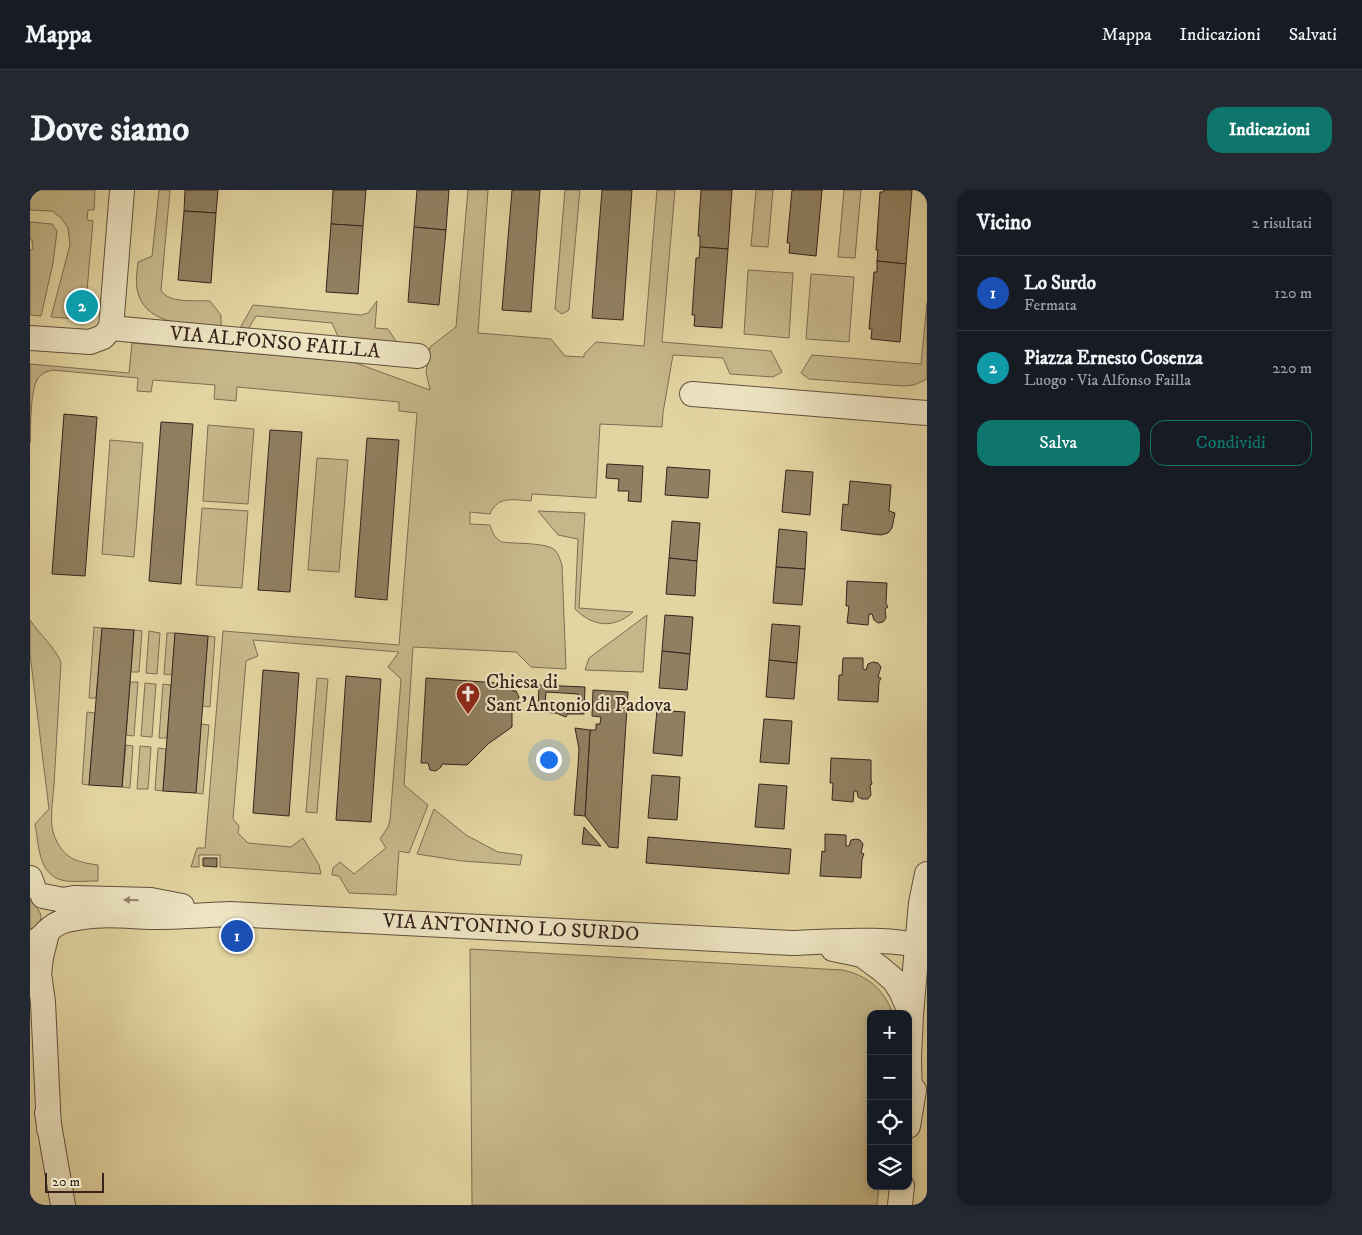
<!DOCTYPE html>
<html lang="it">
<head>
<meta charset="utf-8">
<style>
  :root { --surface:#171b24; --page:#242831; --text:#f1f3f6; --muted:#9ea1a6; --line:#363941; --accent:#0f766e }
  body { margin:0; font-family:"IM FELL DW Pica",serif; background:var(--page); color:var(--text) }
  .controls { position:absolute; right:15px; bottom:15px; display:grid; overflow:hidden; border-radius:10px; box-shadow:0 2px 8px #0003 }
  .controls button { width:45px; height:45px; display:grid; place-items:center; padding:0; border:0; border-bottom:1px solid var(--line); background:var(--surface); color:var(--text); font:25px sans-serif }
  .scale { position:absolute; left:15px; bottom:12px; width:59px; box-sizing:border-box; padding-left:5px; border:2px solid #37231c; border-top:0; font-size:14px; line-height:18px; white-space:nowrap; color:#37231c; -webkit-text-stroke:4px #ede4c2; paint-order:stroke }
  .you { position:absolute; left:518px; top:569px; width:18px; height:18px; margin:-12px; border:4px solid #fff; border-radius:50%; background:#1a73e8; box-shadow:0 0 0 8px #1a73e833 }
  .badge { display:grid; place-items:center; width:32px; height:32px; border-radius:50%; background:var(--accent); color:#fff; font-size:16px; font-weight:700 }
  .pin { position:absolute; translate:-50% -50%; border:2px solid #fff; box-shadow:0 1px 5px #0006 }
  .list { margin:0; padding:0; list-style:none }
  h2 { display:flex; justify-content:space-between; align-items:center; height:65px; margin:0; padding:0 20px; font-size:21px }
  h2 small { font-size:16px; font-weight:400; color:var(--muted) }
  .list li { display:grid; grid-template-columns:32px 1fr auto; gap:15px; align-items:center; box-sizing:border-box; height:75px; padding:0 20px; border-top:1px solid var(--line) }
  .list b { display:block; font-size:19px; white-space:nowrap }
  .list p { margin:0; font-size:16px; white-space:nowrap; color:var(--muted) }
  .list em { font-size:16px; font-style:normal; color:var(--muted) }
  .actions { display:flex; gap:10px; padding:15px 20px }
  .actions a { flex:1; padding:11px 0; border:1px solid var(--accent); border-radius:15px; text-align:center; font-size:18px; color:var(--accent) }
  .actions .main { background:var(--accent); color:#fff }
  .icon { flex:none; width:28px; height:28px; fill:none; stroke:currentColor; stroke-width:2; stroke-linecap:round; stroke-linejoin:round }
  .map { position:relative; flex:none; width:897px; height:1015px; overflow:hidden; border-radius:15px }
  header { display:flex; align-items:center; gap:30px; box-sizing:border-box; height:70px; padding:0 25px; background:var(--surface); border-bottom:1px solid var(--line) }
  header strong { font-size:24px }
  nav { display:flex; gap:28px; margin-inline-start:auto; font-size:18px }
  .intro { display:flex; align-items:center; justify-content:space-between; box-sizing:border-box; height:120px; padding:0 30px }
  h1 { margin:0; font-size:35px }
  .button { padding:12px 22px; border-radius:15px; background:var(--accent); color:#fff; font-size:18px; font-weight:700 }
  main { display:flex; gap:30px; padding:0 30px }
  aside { flex:1; background:var(--surface); border-radius:15px; box-shadow:0 2px 8px #0003 }
  .map>svg:first-child { display:block }
  .green { fill:#c6b78a; stroke:#7e6d53 }
  .building { fill:#908061; stroke:#37231c }
  .lines { fill:none; stroke-linecap:round; stroke-linejoin:round }
  .minor-casing { stroke:#62503d; stroke-width:26 }
  .minor { stroke:#ede4c2; stroke-width:24 }
  .oneway { fill:#92846f }
  .labels { text-anchor:middle; dominant-baseline:central; stroke-width:4; stroke-linejoin:round; paint-order:stroke }
  .street-label { font-size:20px; fill:#37231c; stroke:#ede4c2 }
  .poi-label { font-size:20px; fill:#37231c; stroke:#ede4c2; text-anchor:start }
</style>
</head>
<body>
<header>
<strong>Mappa</strong>
<nav><a>Mappa</a><a>Indicazioni</a><a>Salvati</a></nav>
</header>
<div class="intro"><h1>Dove siamo</h1><a class="button">Indicazioni</a></div>
<main>
<div class="map">
<svg width="897" height="1015" viewBox="0 0 897 1015">
  <rect width="100%" height="100%" fill="#e3d5a1"/>
  <filter id="stains"><feTurbulence type="fractalNoise" baseFrequency=".004" numOctaves="4"/><feColorMatrix values="0 0 0 0 .2 0 0 0 0 .09 0 0 0 0 .02 0 0 0 .5 -.17"/></filter>
  <radialGradient id="worn" r=".72"><stop offset=".6" stop-color="#630" stop-opacity="0"/><stop offset="1" stop-color="#630" stop-opacity=".3"/></radialGradient>
  <g class="green">
    <path d="M0,0H65L64,20H58L57,30L63,31L55,124L49,129L21,127L40,55L38,38L31,28L22,21L0,20Z"/>
    <path d="M129,0H140L131,100C138,114 166,110 180,111L191,125V138C163,134 117,137 108,103C105,93 107,82 108,72L122,66Z"/>
    <path d="M438,0H458L448,143L521,149L535,166L554,167V164L566,152L614,156L627,0H645L632,152L741,161L752,182L743,187L700,184L693,168L643,165L633,223L632,237L570,234L566,308L502,304L501,311C484,310 468,305 460,324L440,322V334L460,335C462,342 465,349 472,352C485,354 515,352 525,360C529,364 530,370 532,375L536,479L501,477L486,462L383,457L374,595L398,615L379,663L369,661L366,705L319,703L309,686L302,685L303,678L310,672L324,684L356,658L350,649L358,637L360,630L371,489L358,477L369,462L223,450L228,466L216,471L203,629L209,636L208,643L218,653L261,657L273,648L289,675L291,684L190,677V665H169V677H161L167,658H175L193,441L369,455L387,223L369,221V212L207,197L206,211L184,209L185,195L123,190L121,202L107,201L108,188L23,180C17,181 10,184 7,190C0,203 1,238 0,253V174L99,183L102,153L323,172L400,200L396,182L400,157L426,137Z"/>
    <path d="M535,0H550L539,120L532,124L525,119Z"/>
    <path d="M726,0H743L738,57L721,56Z"/>
    <path d="M814,0H831L825,68L808,67Z"/>
    <path d="M0,32L22,34L27,41L23,73L11,126L0,125V60L3,59L2,50L0,49Z"/>
    <path d="M718,80L763,83L759,148L714,144Z"/>
    <path d="M781,84L824,87L819,152L776,149Z"/>
    <path d="M347,111L345,138L358,139L368,154L309,149L302,133L226,126L217,141L209,140L223,115L331,125L338,123Z"/>
    <path d="M897,113V189L884,195L873,196L779,189L771,183L782,165L891,174Z"/>
    <path d="M178,235L224,239L218,314L173,311Z"/>
    <path d="M80,250L113,253L104,367L72,364Z"/>
    <path d="M287,268L318,270L309,382L278,380Z"/>
    <path d="M172,318L218,321L212,398L166,395Z"/>
    <path d="M508,321L555,323L549,418L603,422C584,439 563,437 545,419L548,349L528,345Z"/>
    <path d="M617,425L613,482L555,480L559,468Z"/>
    <path d="M0,430C10,445 24,456 31,472C29,513 26,554 24,595C23,608 19,633 24,645C33,668 45,672 68,675V691C58,691 46,692 36,691C8,687 9,656 5,634L19,619L0,464Z"/>
    <path d="M64,437L72,438L66,508H59Z"/>
    <path d="M104,440L112,441L109,482H101Z"/>
    <path d="M119,441L130,443L127,484L116,483Z"/>
    <path d="M137,443H145L142,485L134,484Z"/>
    <path d="M178,446L185,447L180,517L172,516Z"/>
    <path d="M287,488L298,489L287,623L276,622Z"/>
    <path d="M100,492H108L104,546L96,545Z"/>
    <path d="M115,493L126,494L122,547L111,546Z"/>
    <path d="M133,494L141,495L137,548H129Z"/>
    <path d="M57,522L65,523L59,595L52,594Z"/>
    <path d="M171,534L179,535L173,604L166,603Z"/>
    <path d="M96,555L103,556L100,598L92,597Z"/>
    <path d="M110,556L121,557L118,599H107Z"/>
    <path d="M128,558L136,559L133,601L125,600Z"/>
    <path d="M404,619L436,645L468,662L492,665L490,675L432,671L387,664Z"/>
    <path d="M0,710C15,725 14,730 0,743Z"/>
    <path d="M440,759L812,780C837,785 854,799 863,824H841V996H849L847,1015H442Z"/>
  </g>
  <g class="building">
    <path d="M155,0H188L186,23L154,21Z"/>
    <path d="M303,0H336L333,36L301,34Z"/>
    <path d="M387,0H419L416,40L384,37Z"/>
    <path d="M482,0H510L501,122L472,120Z"/>
    <path d="M572,0H602L593,130L562,128Z"/>
    <path d="M671,0H702L698,59L670,57V46H668Z"/>
    <path d="M762,0H792L786,66L759,63L760,53H757Z"/>
    <path d="M854,0H882L876,74L847,71L848,60H846L850,2H853Z"/>
    <path d="M154,21L186,23L181,93L148,90Z"/>
    <path d="M301,34L333,36L328,104L296,102Z"/>
    <path d="M384,37L416,40L409,115L378,112Z"/>
    <path d="M670,57L698,59L692,138L664,136L665,125H662L666,68H669Z"/>
    <path d="M847,71L876,74L870,152L841,149L842,139H839L844,82H847Z"/>
    <path d="M34,224L67,227L55,386L22,384Z"/>
    <path d="M131,232L163,234L151,394L119,391Z"/>
    <path d="M240,240L272,242L260,402L228,400Z"/>
    <path d="M337,248L369,250L357,410L325,407Z"/>
    <path d="M577,274L613,276L611,312L598,311L599,301H588L589,289L576,288Z"/>
    <path d="M637,277L680,280L678,308L635,305Z"/>
    <path d="M756,280L783,282L780,325L752,322Z"/>
    <path d="M820,291L861,295L859,321L865,323L862,338L858,343L851,345L811,340L813,314L818,315Z"/>
    <path d="M642,331L670,333L667,371L639,368Z"/>
    <path d="M749,339L777,342L775,379L746,377Z"/>
    <path d="M639,368L667,371L665,406L636,404Z"/>
    <path d="M746,377L775,379L772,415L743,413Z"/>
    <path d="M817,391L857,393L856,413L858,417L855,419L856,428L853,432L848,433L844,430L842,424H839L838,435L817,433L819,416H816Z"/>
    <path d="M635,425L663,427L660,464L632,461Z"/>
    <path d="M742,434L770,436L767,473L739,470Z"/>
    <path d="M72,438L104,440L92,597L59,595Z"/>
    <path d="M145,443L178,446L166,603L133,601Z"/>
    <path d="M632,461L660,464L657,500L629,498Z"/>
    <path d="M813,468H833V479L836,480L838,474L843,472L848,473L851,477L848,487L851,488L849,492L848,512L808,510L809,485H812Z"/>
    <path d="M739,470L767,473L764,509L736,507Z"/>
    <path d="M233,480L269,483L259,626L223,623Z"/>
    <path d="M316,486L351,489L341,632L306,630Z"/>
    <path d="M396,488L483,494V501H486L489,507L486,513H482V537L458,554L437,575L412,574L411,577L406,581L400,580L398,573H391Z"/>
    <path d="M509,495L555,497L554,524H538L541,516L547,517L548,504L516,502L515,515L528,516L526,523L508,522Z"/>
    <path d="M563,500L598,502L588,658L579,657L555,626L560,540H566V534H570L571,527L562,526Z"/>
    <path d="M530,512L541,516L536,527L526,523Z"/>
    <path d="M627,520L655,522L652,566L623,563Z"/>
    <path d="M734,529L762,531L759,574L730,572Z"/>
    <path d="M545,538L560,540L555,626L544,625L548,576L549,559Z"/>
    <path d="M801,568L841,570V590L842,594L840,595L841,605L838,609H832L828,607L827,601H824L823,612L802,610L803,593H800Z"/>
    <path d="M622,585L650,587L647,630L618,628Z"/>
    <path d="M729,594L757,596L754,639L725,637Z"/>
    <path d="M554,637L571,656L552,654Z"/>
    <path d="M795,644L816,645V656H819L821,650L826,649L830,650L833,654L831,663L834,664L832,669L831,688L790,686L792,661L795,662Z"/>
    <path d="M618,647L761,659L759,684L616,673Z"/>
    <path d="M173,668H187V677L173,676Z"/>
  </g>
  <g class="lines">
    <defs>
      <g id="minor">
        <path d="M81,138L388,166"/>
        <path d="M0,148L60,152L73,147L81,138L92,0"/>
        <path d="M662,204L897,223"/>
        <path d="M0,688L3,696"/>
        <path d="M13,706L33,710L44,708L121,710L152,716"/>
        <path d="M17,743L11,767L9,784L13,812L19,939"/>
        <path d="M0,753C11,751 13,744 21,738C27,733 36,730 42,729C68,723 93,726 119,727C146,727 174,725 200,724L762,753C788,752 879,745 897,761"/>
        <path d="M803,759L832,765L851,779L864,790L871,801L880,822"/>
        <path d="M880,915L879,867L881,824L891,713L897,684"/>
        <path d="M17,923L33,1015"/>
        <path d="M878,936L884,900"/>
        <path d="M870,1015L872,996"/>
      </g>
    </defs>
    <use href="#minor" class="minor-casing"/>
    <use href="#minor" class="minor"/>
  </g>
  <defs><path id="oneway-solid" d="M-6-.8H1V-3.2L6.5 0L1 3.2V.8H-6Z" transform="scale(1.25)"/></defs>
  <use class="oneway" href="#oneway-solid" transform="translate(101 710) rotate(-179)"/>
  <defs>
    <symbol id="church-pin" viewBox="-11 -11 22 30"><path d="M0 17L-7.5 6A9.5 9.5 0 1 1 7.5 6Z" fill="#8f2418" stroke="#ede4c2"/><path d="M-1.2-6h2.4v3.5h3.3v2.4h-3.3V6h-2.4V-.1h-3.3v-2.4h3.3Z" fill="#fff"/></symbol>
  </defs>
  <g fill-rule="evenodd">
    <use href="#church-pin" x="424" y="490" width="28" height="38"/>
  </g>
  <g class="labels">
    <g class="street-label">
      <text transform="translate(245 153) rotate(5)">VIA ALFONSO FAILLA</text>
      <text transform="translate(481 738) rotate(3)">VIA ANTONINO LO SURDO</text>
    </g>
    <g class="poi-label">
      <text x="456" y="492">Chiesa di<tspan x="456" dy="23">Sant'Antonio di Padova</tspan></text>
    </g>
  </g>
  <rect width="100%" height="100%" filter="url(#stains)"/>
  <rect width="100%" height="100%" fill="url(#worn)"/>
</svg>
<div class="controls">
<button>+</button>
<button>−</button>
<button><svg class="icon" aria-label="locate" viewBox="0 0 24 24"><circle cx="12" cy="12" r="6"/><path d="M12 2v4M12 18v4M2 12h4M18 12h4"/></svg></button>
<button><svg class="icon" aria-label="layers" viewBox="0 0 24 24"><path d="M12 4l9 5-9 5-9-5zM3 14l9 5 9-5"/></svg></button>
</div>
<div class="scale">20 m</div>
<div class="you"></div>
<div class="pin badge" style="left:207px;top:746px;background:#1a4fb4">1</div>
<div class="pin badge" style="left:52px;top:116px;background:#0f9aa8">2</div>
</div>
<aside>
<h2>Vicino<small>2 risultati</small></h2>
<ul class="list">
<li><span class="badge" style="background:#1a4fb4">1</span><div><b>Lo Surdo</b><p>Fermata</p></div><em>120 m</em></li>
<li><span class="badge" style="background:#0f9aa8">2</span><div><b>Piazza Ernesto Cosenza</b><p>Luogo · Via Alfonso Failla</p></div><em>220 m</em></li>
</ul>
<div class="actions"><a class="main">Salva</a><a>Condividi</a></div>
</aside>
</main>
</body>
</html>
